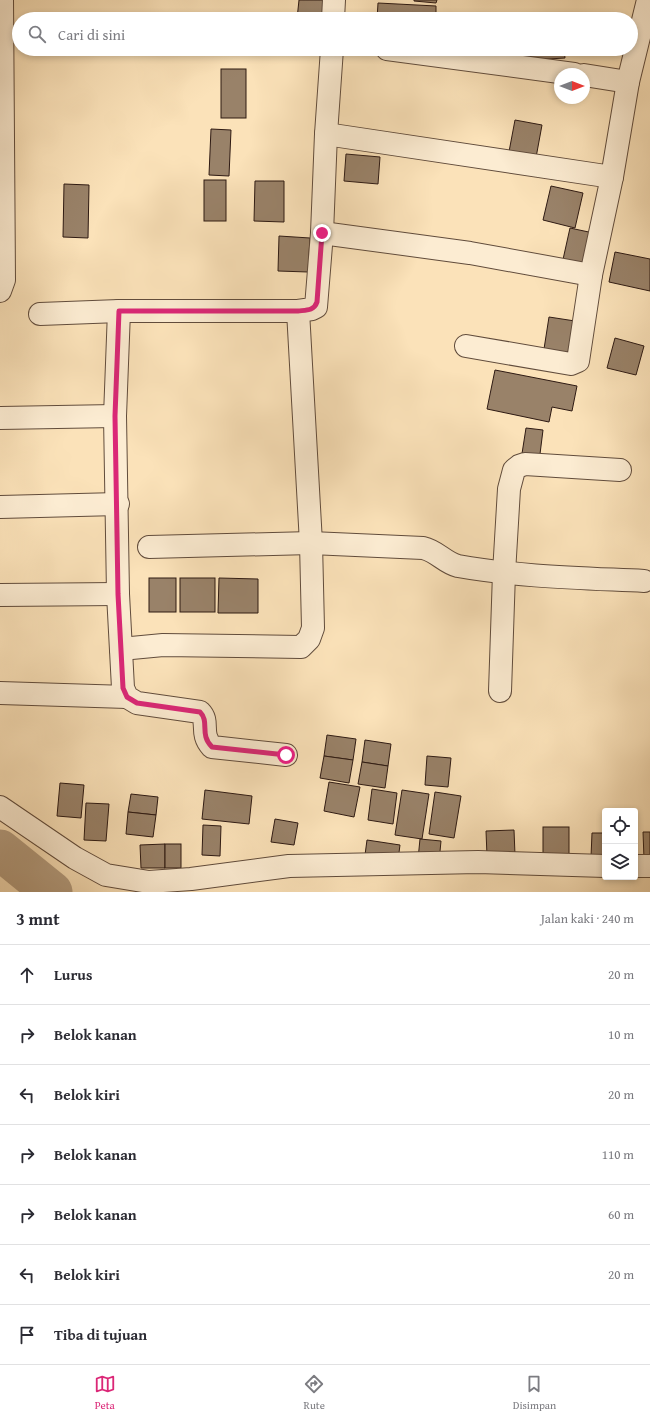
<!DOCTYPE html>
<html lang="id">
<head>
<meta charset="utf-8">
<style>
  :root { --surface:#fff; --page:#f7f7f7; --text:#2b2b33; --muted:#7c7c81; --line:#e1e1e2; --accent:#db2777 }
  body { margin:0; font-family:"Gentium Book Plus",serif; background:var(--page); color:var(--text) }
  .controls { position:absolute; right:12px; bottom:12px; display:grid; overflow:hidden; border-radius:4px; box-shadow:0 2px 6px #0003 }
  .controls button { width:36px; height:36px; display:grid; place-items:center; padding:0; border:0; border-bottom:1px solid var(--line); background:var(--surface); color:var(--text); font:20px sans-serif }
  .compass { position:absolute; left:554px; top:68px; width:36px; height:36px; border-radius:50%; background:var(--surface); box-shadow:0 2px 6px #0003; rotate:90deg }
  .stop { position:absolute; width:12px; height:12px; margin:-9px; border:3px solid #db2777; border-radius:50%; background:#fff }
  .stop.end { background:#db2777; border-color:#fff; box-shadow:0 1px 4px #0008 }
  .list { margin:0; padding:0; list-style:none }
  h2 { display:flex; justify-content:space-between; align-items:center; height:52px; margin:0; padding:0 16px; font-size:17px }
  h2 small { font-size:13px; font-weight:400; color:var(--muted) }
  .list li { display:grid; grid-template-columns:26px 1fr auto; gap:12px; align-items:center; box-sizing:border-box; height:60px; padding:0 16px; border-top:1px solid var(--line) }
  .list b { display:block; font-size:15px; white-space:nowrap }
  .list em { font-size:13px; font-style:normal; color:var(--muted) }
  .icon { flex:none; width:22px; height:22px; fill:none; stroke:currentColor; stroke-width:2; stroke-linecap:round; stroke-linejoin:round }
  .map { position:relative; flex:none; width:650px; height:892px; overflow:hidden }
  .search { position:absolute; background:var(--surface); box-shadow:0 2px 6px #0003; left:12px; right:12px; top:12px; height:44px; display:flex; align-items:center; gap:10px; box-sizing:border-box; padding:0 14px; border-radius:22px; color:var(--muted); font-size:15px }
  .sheet { height:472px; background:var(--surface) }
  nav { display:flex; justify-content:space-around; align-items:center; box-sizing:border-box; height:56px; border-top:1px solid var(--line); background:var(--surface); font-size:11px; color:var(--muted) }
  nav a { display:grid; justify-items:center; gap:2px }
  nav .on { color:var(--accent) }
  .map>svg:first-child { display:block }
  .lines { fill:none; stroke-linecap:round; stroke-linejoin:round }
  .river { stroke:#b59e81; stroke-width:41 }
  .building { fill:#998269; stroke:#2e1a13 }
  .minor-casing { stroke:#614c3c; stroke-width:24 }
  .minor { stroke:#fcecd2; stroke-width:22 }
  .route { stroke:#db2777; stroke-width:5 }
</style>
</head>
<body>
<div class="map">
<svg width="650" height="892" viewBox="0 0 650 892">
  <rect width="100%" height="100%" fill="#fbe2b9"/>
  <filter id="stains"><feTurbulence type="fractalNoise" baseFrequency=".005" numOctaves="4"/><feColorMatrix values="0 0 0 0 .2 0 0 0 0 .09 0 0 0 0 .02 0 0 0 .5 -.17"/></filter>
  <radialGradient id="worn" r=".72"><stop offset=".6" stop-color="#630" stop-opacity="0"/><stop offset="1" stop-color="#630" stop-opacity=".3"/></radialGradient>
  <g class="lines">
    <path class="river" d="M0,850L52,892"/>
  </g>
  <g class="building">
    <path d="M299,0H331L329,19H297Z"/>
    <path d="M414,0H437L436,3L414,1Z"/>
    <path d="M378,3L436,6V19H377Z"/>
    <path d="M530,49H564L565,58L531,60Z"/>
    <rect x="221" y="69" width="25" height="49"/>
    <path d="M515,120L542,125L535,163L508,157Z"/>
    <path d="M211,129L231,130L229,176L209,175Z"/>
    <path d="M346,154L380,157L378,184L344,181Z"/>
    <rect x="204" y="180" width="22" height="41"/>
    <path d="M255,181H284V222L254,221Z"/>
    <path d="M64,184L89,185L88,238L63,237Z"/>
    <path d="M551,186L583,193L575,228L543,220Z"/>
    <path d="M570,228L598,234L590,270L562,264Z"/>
    <path d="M279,236L310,238L308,272L278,271Z"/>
    <path d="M615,252L650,259V291L609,282Z"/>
    <path d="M549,317L575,321L571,353L544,349Z"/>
    <path d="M615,338L644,346L636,375L607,368Z"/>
    <path d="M495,370L577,386L572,411L552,407L549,422L487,409Z"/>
    <path d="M526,428L543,430L539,462L521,460Z"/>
    <rect x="149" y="578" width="27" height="34"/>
    <rect x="180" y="578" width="35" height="34"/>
    <path d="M219,578L258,579V613H218Z"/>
    <path d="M327,735L356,739L353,760L324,756Z"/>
    <path d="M365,740L391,744L388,766L362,762Z"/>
    <path d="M324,756L353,760L349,783L320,778Z"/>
    <path d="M427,756L451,758L448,787L425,785Z"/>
    <path d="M362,762L388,766L385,788L358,784Z"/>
    <path d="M329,782L360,787L354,817L324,811Z"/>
    <path d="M60,783L84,785L81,818L57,816Z"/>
    <path d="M372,789L397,793L393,824L368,820Z"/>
    <path d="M205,790L252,796L249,824L202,819Z"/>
    <path d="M402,790L429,794L422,839L395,835Z"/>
    <path d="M435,792L461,796L454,838L429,834Z"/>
    <path d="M131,794L158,797L156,815L128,812Z"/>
    <path d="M86,803L109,804L106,841L84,840Z"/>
    <path d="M128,812L156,815L153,837L126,834Z"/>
    <path d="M275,819L298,823L294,845L271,842Z"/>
    <path d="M203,825L221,826L220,856L202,855Z"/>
    <rect x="543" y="827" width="26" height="28"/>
    <path d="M514,830L515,855L487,856L486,831Z"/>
    <path d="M643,832H650V859H644Z"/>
    <path d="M592,833H605V857H591Z"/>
    <path d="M420,839L441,841L439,862L418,859Z"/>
    <path d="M367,840L400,845L398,860L365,855Z"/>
    <path d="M165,844V868H141L140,845Z"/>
    <rect x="165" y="844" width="16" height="24"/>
  </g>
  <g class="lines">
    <defs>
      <g id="minor">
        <path d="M333,19L334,0"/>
        <path d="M387,49L574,74"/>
        <path d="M584,75L628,82"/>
        <path d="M326,134L612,177L591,275L578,361L571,364L466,346"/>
        <path d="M612,177L628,82L648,0"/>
        <path d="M322,233L470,253L591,275"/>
        <path d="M0,291L4,280L2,0"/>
        <path d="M119,311L115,416L118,594L123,688L127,697L137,703L200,712C210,722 199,733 212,747L286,755"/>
        <path d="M40,314L119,311H298L312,309L316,307L322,233L326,134L332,49"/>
        <path d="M0,418L115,416"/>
        <path d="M0,507L118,504"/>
        <path d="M149,547L311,543L423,548C437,551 445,563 458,566C520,577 582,578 644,581"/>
        <path d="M0,595L118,594"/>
        <path d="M121,649L163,645L301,647L309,639L313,628L311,543L298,311"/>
        <path d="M500,691L504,573L509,489L514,470L519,466L525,464L620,470"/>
        <path d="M0,693L127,697"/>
        <path d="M0,807L75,858L106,875L149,882L191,879L289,866L478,862L605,866"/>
        <path d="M635,866H650"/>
      </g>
    </defs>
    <use href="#minor" class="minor-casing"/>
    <use href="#minor" class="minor"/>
  </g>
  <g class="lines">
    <path class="route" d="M286,755L212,747C199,734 210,722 200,712L137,703L127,697L123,688L118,594L115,416L119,311H298C306,310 314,311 317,302L322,233"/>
  </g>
  <rect width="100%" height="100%" filter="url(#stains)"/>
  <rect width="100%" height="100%" fill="url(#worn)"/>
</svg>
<div class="controls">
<button><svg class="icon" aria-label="locate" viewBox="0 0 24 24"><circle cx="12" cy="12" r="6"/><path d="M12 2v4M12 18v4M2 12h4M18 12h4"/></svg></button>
<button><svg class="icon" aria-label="layers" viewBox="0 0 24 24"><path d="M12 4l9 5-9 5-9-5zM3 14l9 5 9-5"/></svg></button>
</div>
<svg class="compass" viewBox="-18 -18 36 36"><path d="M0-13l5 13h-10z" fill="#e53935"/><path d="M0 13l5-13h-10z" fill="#7c7c81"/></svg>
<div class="stop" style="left:286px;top:755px"></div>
<div class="stop end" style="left:322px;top:233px"></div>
<div class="search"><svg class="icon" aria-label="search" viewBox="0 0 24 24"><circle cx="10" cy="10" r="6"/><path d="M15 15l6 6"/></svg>Cari di sini</div>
</div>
<section class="sheet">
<h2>3 mnt<small>Jalan kaki · 240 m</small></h2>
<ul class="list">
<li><svg class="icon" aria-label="ahead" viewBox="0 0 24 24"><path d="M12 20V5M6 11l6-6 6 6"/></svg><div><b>Lurus</b></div><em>20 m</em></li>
<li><svg class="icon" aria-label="right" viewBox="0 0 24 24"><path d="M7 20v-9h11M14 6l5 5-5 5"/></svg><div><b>Belok kanan</b></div><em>10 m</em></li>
<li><svg class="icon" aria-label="left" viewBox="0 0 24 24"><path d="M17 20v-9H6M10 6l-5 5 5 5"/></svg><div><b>Belok kiri</b></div><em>20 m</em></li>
<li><svg class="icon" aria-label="right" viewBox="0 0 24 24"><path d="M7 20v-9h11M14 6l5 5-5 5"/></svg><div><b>Belok kanan</b></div><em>110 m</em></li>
<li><svg class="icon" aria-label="right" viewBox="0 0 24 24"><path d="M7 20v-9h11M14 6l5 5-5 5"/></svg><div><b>Belok kanan</b></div><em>60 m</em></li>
<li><svg class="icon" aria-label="left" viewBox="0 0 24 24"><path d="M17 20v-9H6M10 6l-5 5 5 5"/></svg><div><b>Belok kiri</b></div><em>20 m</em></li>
<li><svg class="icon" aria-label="arrive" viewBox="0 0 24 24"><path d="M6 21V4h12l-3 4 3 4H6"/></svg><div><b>Tiba di tujuan</b></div></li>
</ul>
</section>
<nav>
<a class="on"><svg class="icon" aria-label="map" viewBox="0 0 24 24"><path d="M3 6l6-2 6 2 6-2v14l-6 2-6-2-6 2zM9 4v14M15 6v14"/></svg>Peta</a>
<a><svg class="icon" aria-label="directions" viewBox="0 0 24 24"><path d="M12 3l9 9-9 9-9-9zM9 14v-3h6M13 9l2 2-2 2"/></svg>Rute</a>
<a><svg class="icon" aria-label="saved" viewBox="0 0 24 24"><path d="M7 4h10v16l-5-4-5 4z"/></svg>Disimpan</a>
</nav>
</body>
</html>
